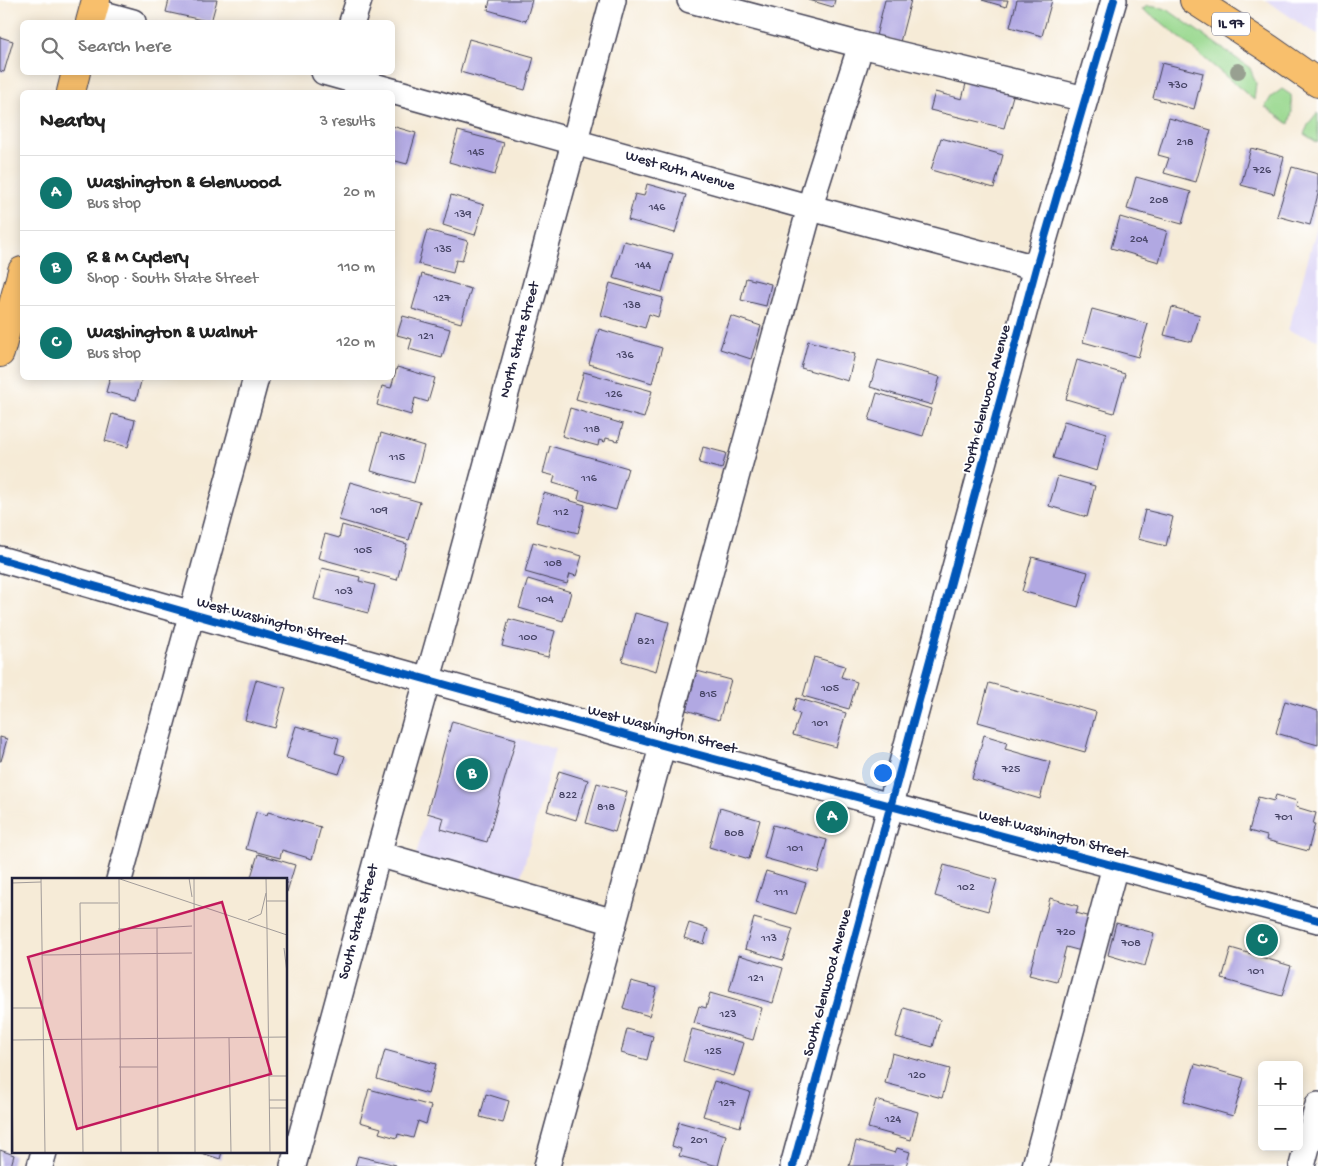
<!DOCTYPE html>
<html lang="en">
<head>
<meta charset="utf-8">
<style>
  :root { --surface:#fff; --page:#f2f2f2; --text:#222; --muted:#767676; --line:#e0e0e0; --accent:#0f766e }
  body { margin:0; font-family:"Gochi Hand",sans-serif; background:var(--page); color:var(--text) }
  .controls { position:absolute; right:15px; bottom:15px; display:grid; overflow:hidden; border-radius:8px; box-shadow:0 2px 12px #0003 }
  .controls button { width:45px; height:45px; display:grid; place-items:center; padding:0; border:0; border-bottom:1px solid var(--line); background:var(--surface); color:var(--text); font:25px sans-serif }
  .you { position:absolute; left:882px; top:772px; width:18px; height:18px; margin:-12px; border:4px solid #fff; border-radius:50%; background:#1a73e8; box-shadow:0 0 0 8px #1a73e833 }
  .badge { display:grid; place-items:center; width:32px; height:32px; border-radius:50%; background:var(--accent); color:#fff; font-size:16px; font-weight:700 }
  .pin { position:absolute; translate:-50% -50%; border:2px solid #fff; box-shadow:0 1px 5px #0006 }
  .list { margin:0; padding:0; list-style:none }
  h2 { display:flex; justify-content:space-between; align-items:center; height:65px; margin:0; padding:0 20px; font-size:21px }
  h2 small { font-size:16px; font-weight:400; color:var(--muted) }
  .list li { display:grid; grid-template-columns:32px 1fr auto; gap:15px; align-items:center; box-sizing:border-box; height:75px; padding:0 20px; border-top:1px solid var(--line) }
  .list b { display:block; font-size:19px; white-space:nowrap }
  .list p { margin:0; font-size:16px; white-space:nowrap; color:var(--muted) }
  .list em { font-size:16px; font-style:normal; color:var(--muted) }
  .icon { flex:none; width:28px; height:28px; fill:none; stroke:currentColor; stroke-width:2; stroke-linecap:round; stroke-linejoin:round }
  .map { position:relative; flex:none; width:1318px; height:1166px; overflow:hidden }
  .search { position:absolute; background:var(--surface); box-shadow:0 2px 12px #0003; left:20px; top:20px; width:375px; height:55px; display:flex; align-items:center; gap:12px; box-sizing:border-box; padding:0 18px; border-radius:8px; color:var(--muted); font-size:19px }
  .panel { position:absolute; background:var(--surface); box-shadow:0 2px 12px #0003; left:20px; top:90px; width:375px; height:290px; border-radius:8px }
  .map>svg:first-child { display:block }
  .built { fill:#ddd5f6 }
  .green { fill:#99d88e; stroke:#5e7d64 }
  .building { fill:#b1a8e2 }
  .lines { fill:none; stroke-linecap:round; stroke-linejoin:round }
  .minor-casing { stroke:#424052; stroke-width:28 }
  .major-casing { stroke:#424052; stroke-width:30 }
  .minor { stroke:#fff; stroke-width:25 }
  .major { stroke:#f8bf6c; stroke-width:28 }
  .cycleway-casing { stroke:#fff; stroke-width:11 }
  .cycleway { stroke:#0057b8; stroke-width:8 }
  .tree { fill:#98a091 }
  .labels { text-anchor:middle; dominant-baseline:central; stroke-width:4; stroke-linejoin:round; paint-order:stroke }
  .number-label { font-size:12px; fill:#464465 }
  .shield { fill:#fff; stroke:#646476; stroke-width:1 }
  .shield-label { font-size:14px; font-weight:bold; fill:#22223b }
  .street-label { font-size:15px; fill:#22223b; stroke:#fff }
  .inset-road { fill:none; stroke:#a19b99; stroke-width:1 }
  .view { fill:#c2185b; fill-opacity:0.15; stroke:#c2185b; stroke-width:2.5 }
  .inset-edge { fill:none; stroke:#22223b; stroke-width:2.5 }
</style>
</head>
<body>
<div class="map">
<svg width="1318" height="1166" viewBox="0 0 1318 1166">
  <rect width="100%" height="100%" fill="#fff"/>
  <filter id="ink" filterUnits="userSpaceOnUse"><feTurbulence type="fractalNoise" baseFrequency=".02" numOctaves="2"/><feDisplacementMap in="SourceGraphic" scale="10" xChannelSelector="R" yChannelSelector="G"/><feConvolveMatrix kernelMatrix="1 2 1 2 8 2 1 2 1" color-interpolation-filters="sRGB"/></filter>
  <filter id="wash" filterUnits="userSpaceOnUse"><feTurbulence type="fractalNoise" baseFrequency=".0096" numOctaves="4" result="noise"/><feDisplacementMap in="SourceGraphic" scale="20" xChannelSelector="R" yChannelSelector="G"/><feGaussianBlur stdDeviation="1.12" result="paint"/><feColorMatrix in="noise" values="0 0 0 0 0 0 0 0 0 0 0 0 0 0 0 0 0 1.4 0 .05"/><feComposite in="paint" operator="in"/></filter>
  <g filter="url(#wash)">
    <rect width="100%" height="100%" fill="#f6ebd7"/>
    <g class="built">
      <path d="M1266,0H1318V34L1305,27Z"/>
      <path d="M1318,223V340L1288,331Z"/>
      <path d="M452,720L555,749L518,888L415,859Z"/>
    </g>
    <g class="green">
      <path d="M1147,6L1163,8L1168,10L1250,68L1256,83L1254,100L1160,21L1142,10Z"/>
      <path d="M1282,89L1291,95L1292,112L1289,124L1265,107L1271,97Z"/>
      <path d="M1317,113L1318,114V143L1304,134L1309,123Z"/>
    </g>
    <g id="blocks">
      <g class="building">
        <path d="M169,0H217L211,22L166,12Z"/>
        <path d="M490,0H532L526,21L488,10Z"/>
        <path d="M809,0H835L833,7Z"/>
        <path d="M885,0H911L900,42L876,36Z"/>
        <path d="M982,0H1008L1006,7Z"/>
        <path d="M1017,0H1052L1042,36L1010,27Z"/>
        <path d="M0,37L13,41L4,72L0,71Z"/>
        <path d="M469,39L534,57L525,90L460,72Z"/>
        <path d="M1162,63L1203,73L1194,109L1153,98Z"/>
        <path d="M967,80L1014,92L1004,128L930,110L935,92L962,99Z"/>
        <path d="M1169,118L1211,130L1196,182L1164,173L1169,158L1158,155Z"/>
        <path d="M392,126L416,133L407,164L392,160Z"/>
        <path d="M458,131L504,143L495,175L449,162Z"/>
        <path d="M941,138L1003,155L994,188L931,170Z"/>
        <path d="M1251,148L1284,157L1274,194L1241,185Z"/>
        <path d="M1292,167L1318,174V194L1310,225L1277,216Z"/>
        <path d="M1136,177L1191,192L1182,224L1127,209Z"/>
        <path d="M647,184L686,195L675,233L628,220L635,194L644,196Z"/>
        <path d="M451,195L484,205L475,235L443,225Z"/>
        <path d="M1120,217L1167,231L1159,262L1111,248Z"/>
        <path d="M427,230L468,241L462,261L456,260L453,273L418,264Z"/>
        <path d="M624,241L673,254L662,292L613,278Z"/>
        <path d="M422,274L471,289L461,323L412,309Z"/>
        <path d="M746,278L771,284L766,306L741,300Z"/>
        <path d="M610,283L663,298L658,317L649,314L645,328L601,315Z"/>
        <path d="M1172,307L1200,315L1192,342L1164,335Z"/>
        <path d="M1092,309L1148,324L1138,357L1083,342Z"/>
        <path d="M403,316L450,329L442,358L409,349L412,339L397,335Z"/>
        <path d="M731,316L761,326L751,359L720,349Z"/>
        <path d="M599,329L662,348L652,383L589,364Z"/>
        <path d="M808,341L855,354L848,381L801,368Z"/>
        <path d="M878,360L940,377L932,405L870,387Z"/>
        <path d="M1077,360L1125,374L1114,413L1066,399Z"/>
        <path d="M397,367L435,378L428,402L415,398L411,415L377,405L382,386L391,388Z"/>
        <path d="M584,372L652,391L644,418L576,399Z"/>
        <path d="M110,378H142L136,400L106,392Z"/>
        <path d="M877,393L931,409L923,436L869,420Z"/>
        <path d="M570,408L623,424L618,441L606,438L605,442L599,440L598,446L562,436Z"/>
        <path d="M112,414L135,420L128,447L105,441Z"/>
        <path d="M1064,421L1107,433L1097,471L1053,458Z"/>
        <path d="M381,433L424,446L414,483L371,471Z"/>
        <path d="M550,446L628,468L616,510L578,499L580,491L553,483L555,476L543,473Z"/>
        <path d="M703,447L726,453L722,469L699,463Z"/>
        <path d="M1058,476L1095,486L1087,517L1049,506Z"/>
        <path d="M350,482L420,502L409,540L339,520Z"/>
        <path d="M544,493L585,505L578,533L536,522Z"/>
        <path d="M1145,510L1173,517L1166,546L1138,539Z"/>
        <path d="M342,525L407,544L397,580L318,558L325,534L339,538Z"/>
        <path d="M533,542L582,556L576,576L570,574L567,584L525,572Z"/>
        <path d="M1032,557L1088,572L1078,607L1022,591Z"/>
        <path d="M322,568L360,577L359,581L375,585L368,613L314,599Z"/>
        <path d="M528,579L571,592L563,621L519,608Z"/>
        <path d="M635,613L669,622L656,671L622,661Z"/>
        <path d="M509,619L555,631L548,657L502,646Z"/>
        <path d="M814,657L845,666L841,677L857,682L849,709L803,696Z"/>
        <path d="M697,671L731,680L719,720L686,710Z"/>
        <path d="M256,680L286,688L275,728L245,720Z"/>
        <path d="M989,683L1096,712L1085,752L978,722Z"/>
        <path d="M797,698L846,713L836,747L793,735L800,714L793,711Z"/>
        <path d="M1285,701L1318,711V745L1276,733Z"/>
        <path d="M452,721L516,739L487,842L441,829L444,818L427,813Z"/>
        <path d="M296,726L339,738L335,753L345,756L339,774L286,758Z"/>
        <path d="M984,735L1007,742L1005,749L1050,762L1040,799L972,779Z"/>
        <path d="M0,737L7,739L1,761H0Z"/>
        <path d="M559,771L588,780L576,820L547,811Z"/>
        <path d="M597,783L627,792L615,832L586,823Z"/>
        <path d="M1276,795L1297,801L1296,807L1316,813L1313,824H1315L1308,851L1266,840L1267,836L1249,831L1258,797L1274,801Z"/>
        <path d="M720,808L760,820L749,859L709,847Z"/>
        <path d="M256,812L267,815L268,812L321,827L312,859L282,850L280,858L246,849Z"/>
        <path d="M773,825L827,840L818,873L764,858Z"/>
        <path d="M258,854L295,865L287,892L286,880H250Z"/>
        <path d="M944,865L997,880L988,911L935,896Z"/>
        <path d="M766,871L806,883L796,914L756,902Z"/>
        <path d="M1050,898L1078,906L1076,913L1095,918L1085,952L1066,947L1057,982L1029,975Z"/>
        <path d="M754,918L793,929L783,960L745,949Z"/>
        <path d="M689,923L708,929L704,944L684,938Z"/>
        <path d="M1116,923L1154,933L1145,966L1108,955Z"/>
        <path d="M1231,948L1291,966L1282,996L1222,979Z"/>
        <path d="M739,955L783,968L773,1003L729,991Z"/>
        <path d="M631,981L657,988L649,1016L623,1008Z"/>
        <path d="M710,993L762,1008L753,1040L694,1023L699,1006L706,1008Z"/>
        <path d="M904,1008L940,1019L933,1047L896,1037Z"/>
        <path d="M627,1029L653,1036L647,1060L621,1053Z"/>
        <path d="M692,1029L744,1043L734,1076L683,1061Z"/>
        <path d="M385,1050L436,1064L428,1094L377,1079Z"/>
        <path d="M892,1053L950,1069L942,1098L885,1083Z"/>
        <path d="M1195,1064L1244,1078L1233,1116L1184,1102Z"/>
        <path d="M714,1081L750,1092L740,1127L703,1116Z"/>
        <path d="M369,1089L431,1106L426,1124L418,1121L413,1138L398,1134L397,1138L379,1133L381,1128L360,1122Z"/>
        <path d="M486,1094L509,1101L503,1123L480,1117Z"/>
        <path d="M876,1100L918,1112L911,1140L868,1128Z"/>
        <path d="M679,1122L726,1135L718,1166L679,1156L681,1149L672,1146Z"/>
        <path d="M856,1141L895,1153L897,1148L910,1152L906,1166H849Z"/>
        <path d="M0,1150L14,1155L11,1166H0Z"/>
        <path d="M199,1152H222L220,1159Z"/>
        <path d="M358,1156L396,1165V1166H355Z"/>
      </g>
    </g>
  </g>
  <g filter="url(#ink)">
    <use href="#blocks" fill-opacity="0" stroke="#424052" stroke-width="1"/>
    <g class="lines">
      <defs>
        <g id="minor">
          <path d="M690,0L861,45"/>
          <path d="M93,11L133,22"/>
          <path d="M352,22L359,0"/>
          <path d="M324,72L811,208L1036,268"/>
          <path d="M0,559L192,614L662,745L1318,920"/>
          <path d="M378,854L614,922"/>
          <path d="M119,880L256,378"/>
          <path d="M40,1166L44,1152"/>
          <path d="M293,1166L378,854L438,643L613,0"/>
          <path d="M547,1166L816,186L861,45L1085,99"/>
          <path d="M793,1166L1036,268L1114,0"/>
          <path d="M1035,1166L1115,866"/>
          <path d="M1302,1166L1318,1105"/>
        </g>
        <g id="major">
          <path d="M1194,0L1268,48L1318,83"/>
          <path d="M90,22L96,0"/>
          <path d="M71,92L76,72"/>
          <path d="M0,353L22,271"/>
        </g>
      </defs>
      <use href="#minor" class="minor-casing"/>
      <use href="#major" class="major-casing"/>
      <use href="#minor" class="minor"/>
      <use href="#major" class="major"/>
      <defs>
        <g id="cycleway">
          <path d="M0,559L192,614L662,745L1318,920"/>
          <path d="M793,1166L1036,268L1114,0"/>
        </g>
      </defs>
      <use href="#cycleway" class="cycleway-casing"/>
      <use href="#cycleway" class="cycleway"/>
    </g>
    <circle class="tree" cx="1238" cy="71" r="8"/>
  </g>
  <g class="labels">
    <g class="number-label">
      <text x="1178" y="86">730</text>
      <text x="1185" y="143">218</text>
      <text x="476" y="153">145</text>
      <text x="1262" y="171">726</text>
      <text x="1159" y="201">208</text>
      <text x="657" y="208">146</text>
      <text x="463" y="215">139</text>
      <text x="1139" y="240">204</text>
      <text x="443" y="250">135</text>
      <text x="643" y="266">144</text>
      <text x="442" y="299">127</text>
      <text x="632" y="306">138</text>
      <text x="426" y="337">121</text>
      <text x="625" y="356">136</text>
      <text x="614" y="395">126</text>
      <text x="592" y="430">118</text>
      <text x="397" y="458">115</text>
      <text x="589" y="479">116</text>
      <text x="379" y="511">109</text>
      <text x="561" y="513">112</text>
      <text x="363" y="551">105</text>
      <text x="553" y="564">108</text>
      <text x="344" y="592">103</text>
      <text x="545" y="600">104</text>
      <text x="528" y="638">100</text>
      <text x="646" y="642">821</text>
      <text x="830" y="689">105</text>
      <text x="708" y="695">815</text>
      <text x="820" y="724">101</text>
      <text x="1011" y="770">725</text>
      <text x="568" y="796">822</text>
      <text x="606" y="808">818</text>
      <text x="1284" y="818">701</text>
      <text x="734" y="834">808</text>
      <text x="795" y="849">101</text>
      <text x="966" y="888">102</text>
      <text x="781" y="893">111</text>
      <text x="1066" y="933">720</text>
      <text x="769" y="939">113</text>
      <text x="1131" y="944">708</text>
      <text x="1256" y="972">101</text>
      <text x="756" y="979">121</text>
      <text x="728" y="1015">123</text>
      <text x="713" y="1052">125</text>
      <text x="917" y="1076">120</text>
      <text x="727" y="1104">127</text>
      <text x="893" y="1120">124</text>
      <text x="699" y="1141">201</text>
    </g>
    <rect class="shield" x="1212" y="12.5" width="38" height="23" rx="4"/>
    <g class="shield-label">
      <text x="1231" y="24">IL 97</text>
    </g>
    <g class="street-label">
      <text transform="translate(680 171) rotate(16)">West Ruth Avenue</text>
      <text transform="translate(520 340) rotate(-75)">North State Street</text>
      <text transform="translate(987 399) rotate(-75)">North Glenwood Avenue</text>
      <text transform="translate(271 622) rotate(15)">West Washington Street</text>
      <text transform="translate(662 730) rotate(15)">West Washington Street</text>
      <text transform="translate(1053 835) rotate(15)">West Washington Street</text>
      <text transform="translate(359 922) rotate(-75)">South State Street</text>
      <text transform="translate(828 983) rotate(-75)">South Glenwood Avenue</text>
    </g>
  </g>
  <g transform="translate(12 878)">
    <rect width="275" height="275" fill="#f6ebd7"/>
    <path class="inset-road" d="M29,0L33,275M105,0L275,57M177,0L180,19M182,0L183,275M254,0L255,50M107,1L109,275M0,5L29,4M255,23H275M236,42L249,36L254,15M255,50L258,275M106,51L145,50M272,70L275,95M30,77L180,75M0,130H31M217,160L219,275M0,162L275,159M107,189H145M0,198L1,275M257,198H275M257,222H275M257,230H275M71,275L68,25H106M96,275L275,274M146,275L145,50L180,48"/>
    <path class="view" d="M210,24L259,196L65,251L16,79Z"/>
    <rect width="275" height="275" class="inset-edge"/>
  </g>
</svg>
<div class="controls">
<button>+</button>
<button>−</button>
</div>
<div class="you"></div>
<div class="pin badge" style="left:832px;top:817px">A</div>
<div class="pin badge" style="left:472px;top:774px">B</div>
<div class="pin badge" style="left:1262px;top:940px">C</div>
<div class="search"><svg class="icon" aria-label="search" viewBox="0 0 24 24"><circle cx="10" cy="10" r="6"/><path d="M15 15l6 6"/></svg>Search here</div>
<section class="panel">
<h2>Nearby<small>3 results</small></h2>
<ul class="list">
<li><span class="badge">A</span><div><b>Washington &amp; Glenwood</b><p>Bus stop</p></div><em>20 m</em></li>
<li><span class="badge">B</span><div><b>R &amp; M Cyclery</b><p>Shop · South State Street</p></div><em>110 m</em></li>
<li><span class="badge">C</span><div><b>Washington &amp; Walnut</b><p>Bus stop</p></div><em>120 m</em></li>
</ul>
</section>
</div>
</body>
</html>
